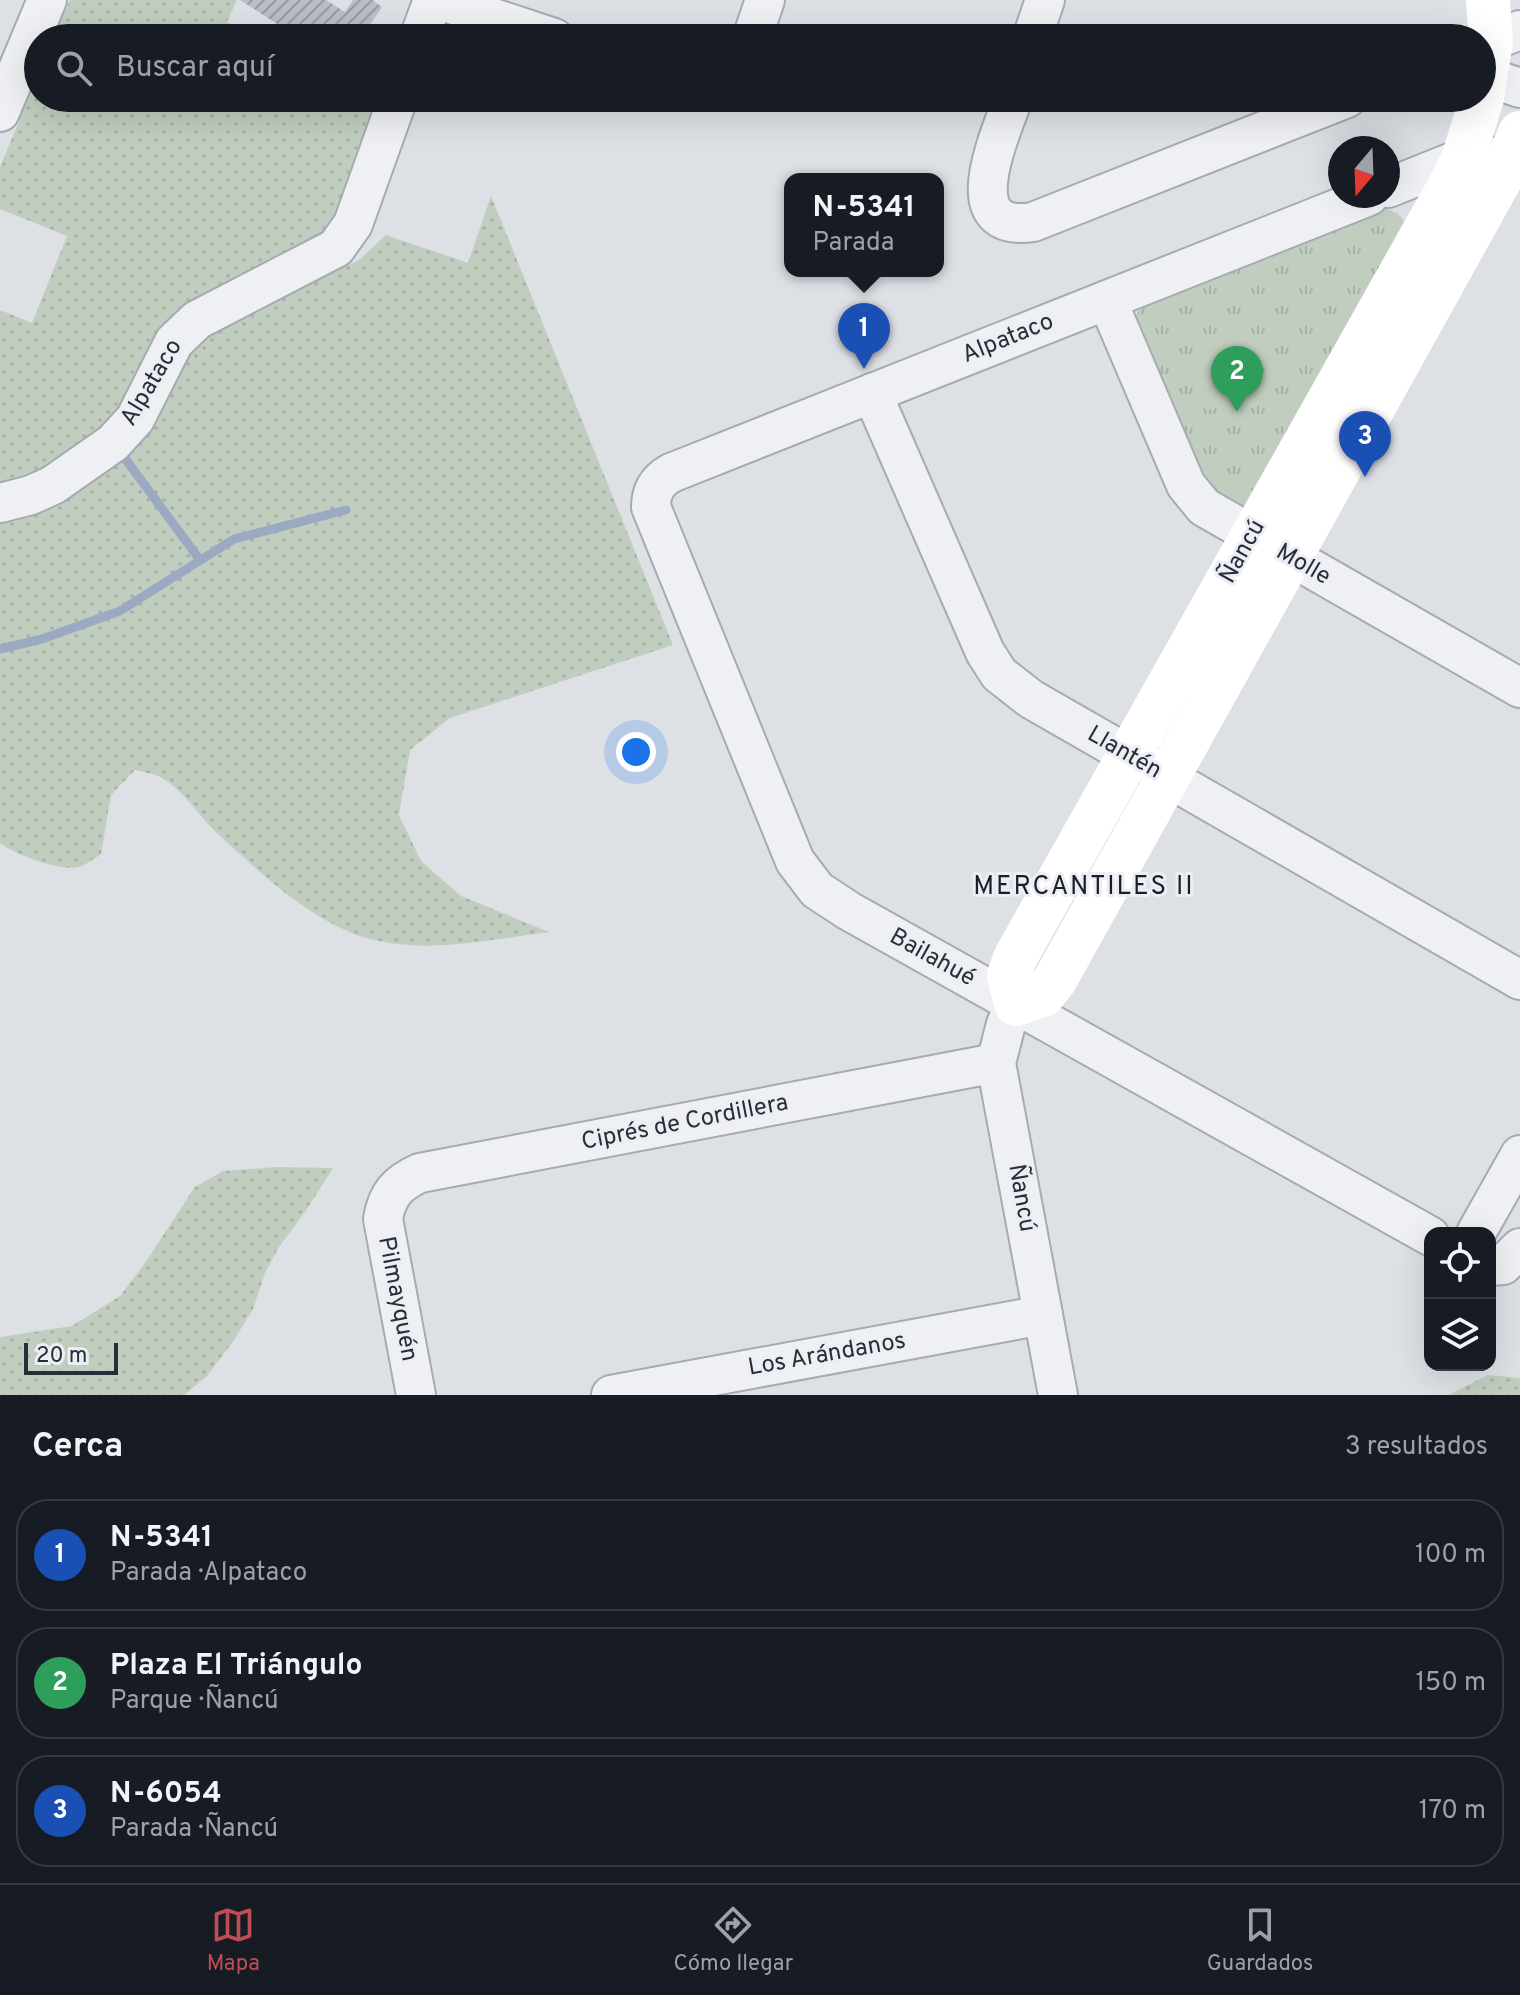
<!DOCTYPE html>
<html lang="es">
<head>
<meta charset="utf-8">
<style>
  :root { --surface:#171b24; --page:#242831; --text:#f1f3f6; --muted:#9ea1a6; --line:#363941; --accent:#bf4d53 }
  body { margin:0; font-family:Overpass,sans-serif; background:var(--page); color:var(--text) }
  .controls { position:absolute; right:24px; bottom:24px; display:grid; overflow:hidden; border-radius:16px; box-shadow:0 8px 32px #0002 }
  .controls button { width:72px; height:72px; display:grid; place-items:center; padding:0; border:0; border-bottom:2px solid var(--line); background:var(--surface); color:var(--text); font:40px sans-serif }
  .compass { position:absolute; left:1328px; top:136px; width:72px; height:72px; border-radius:50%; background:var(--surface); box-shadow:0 8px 32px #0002; rotate:199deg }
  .scale { position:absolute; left:24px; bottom:20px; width:94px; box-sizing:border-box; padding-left:8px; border:4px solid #282d3a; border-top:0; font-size:22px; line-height:28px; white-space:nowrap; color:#282d3a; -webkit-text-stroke:6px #eceef3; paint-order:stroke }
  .you { position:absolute; left:636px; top:752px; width:28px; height:28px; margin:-20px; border:6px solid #fff; border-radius:50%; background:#1a73e8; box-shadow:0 0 0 12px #1a73e833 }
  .badge { display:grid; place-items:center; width:52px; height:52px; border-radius:50%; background:var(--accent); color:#fff; font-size:26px; font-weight:700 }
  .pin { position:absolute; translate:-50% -66px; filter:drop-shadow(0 2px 4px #0008) }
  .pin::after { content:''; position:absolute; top:42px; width:28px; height:24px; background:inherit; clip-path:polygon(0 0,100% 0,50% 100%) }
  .popup { position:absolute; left:784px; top:173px; width:160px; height:104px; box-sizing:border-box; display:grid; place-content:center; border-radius:16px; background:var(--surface); filter:drop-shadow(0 2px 6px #0005); font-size:26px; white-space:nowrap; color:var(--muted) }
  .popup b { font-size:30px; color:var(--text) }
  .popup::after { content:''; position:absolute; left:50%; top:100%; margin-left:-16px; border:16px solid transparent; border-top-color:var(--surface) }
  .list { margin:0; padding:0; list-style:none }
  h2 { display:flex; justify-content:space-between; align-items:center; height:104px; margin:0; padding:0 32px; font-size:34px }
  h2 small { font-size:26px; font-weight:400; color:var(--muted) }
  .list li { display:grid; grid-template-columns:52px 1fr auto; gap:24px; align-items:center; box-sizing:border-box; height:112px; margin:0 16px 16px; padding:0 16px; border:2px solid var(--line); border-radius:32px }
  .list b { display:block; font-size:30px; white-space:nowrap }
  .list p { margin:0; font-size:26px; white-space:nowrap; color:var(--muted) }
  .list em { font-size:26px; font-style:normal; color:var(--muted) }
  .icon { flex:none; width:44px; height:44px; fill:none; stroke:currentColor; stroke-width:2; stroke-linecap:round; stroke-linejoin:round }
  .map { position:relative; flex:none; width:1520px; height:1395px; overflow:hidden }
  .search { position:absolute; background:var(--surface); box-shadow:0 8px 32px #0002; left:24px; right:24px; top:24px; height:88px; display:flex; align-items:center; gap:20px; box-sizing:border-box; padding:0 28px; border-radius:44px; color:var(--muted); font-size:30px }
  .sheet { height:488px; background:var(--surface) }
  nav { display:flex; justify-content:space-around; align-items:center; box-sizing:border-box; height:112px; border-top:2px solid var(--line); background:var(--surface); font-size:22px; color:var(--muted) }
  nav a { display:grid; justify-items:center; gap:4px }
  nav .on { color:var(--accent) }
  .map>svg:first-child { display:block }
  .grass { fill:url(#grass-dots) }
  .park { fill:url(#park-tufts) }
  .garden { fill:#c1cebf }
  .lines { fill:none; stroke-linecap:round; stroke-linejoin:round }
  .stream { stroke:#9baac2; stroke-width:9 }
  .building { fill:url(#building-hatch) }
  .street-casing { stroke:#a7aab2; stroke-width:42 }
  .street { stroke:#eff0f4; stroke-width:38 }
  .secondary { stroke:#fff; stroke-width:44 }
  .labels { text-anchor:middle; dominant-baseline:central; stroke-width:6; stroke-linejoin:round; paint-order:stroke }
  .street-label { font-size:24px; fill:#282d3a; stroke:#eceef3 }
  .neighbourhood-label { font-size:26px; letter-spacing:2px; fill:#1a1e2b; stroke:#eceef3 }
</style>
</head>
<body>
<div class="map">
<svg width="1520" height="1395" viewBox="0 0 1520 1395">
  <defs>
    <pattern id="grass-dots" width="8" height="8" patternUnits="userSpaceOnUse" patternTransform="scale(2)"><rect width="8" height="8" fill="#c1cebf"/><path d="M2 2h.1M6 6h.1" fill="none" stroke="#a6b1a5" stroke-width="1.8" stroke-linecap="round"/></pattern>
    <pattern id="park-tufts" width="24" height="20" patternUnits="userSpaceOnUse" patternTransform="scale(2)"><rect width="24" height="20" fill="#c1cebf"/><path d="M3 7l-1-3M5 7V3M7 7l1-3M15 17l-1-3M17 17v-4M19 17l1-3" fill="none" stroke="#a6b1a5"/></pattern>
    <pattern id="building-hatch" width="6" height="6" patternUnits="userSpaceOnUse" patternTransform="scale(2)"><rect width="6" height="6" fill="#bbbec7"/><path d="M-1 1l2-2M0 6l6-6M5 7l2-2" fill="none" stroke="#989ba3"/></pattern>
  </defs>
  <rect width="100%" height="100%" fill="#dde0e5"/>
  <g class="grass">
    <path d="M70,0H237L227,22L261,38H54Z"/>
    <path d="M38,76V98H380L335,222L321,236L186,303L163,329L123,405L103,430L47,467L0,486V310L32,323L67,236L0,209V167Z"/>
    <path d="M491,196L673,645L450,718L410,750L399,815L421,861L461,896L549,932C494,939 434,953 379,941C319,929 263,875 219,835C199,817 183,788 158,776C151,773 142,772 135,770L111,795L101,854C95,858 86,865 79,867C59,871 15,855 0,843V523L36,514L67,497L199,342L215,329L359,260L386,235L468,263Z"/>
    <path d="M277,1167L333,1168L305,1212L279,1247L265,1273L253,1309L234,1340L207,1376L184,1395H0V1337L72,1326L120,1296L145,1263L195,1187L223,1171Z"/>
    <path d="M1488,1375L1520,1378V1395H1448Z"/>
  </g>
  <path class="park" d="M1387,209C1397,213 1404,216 1405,228L1253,503L1240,510L1207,496L1135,322L1136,315L1145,302L1376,211Z"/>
  <path class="garden" d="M1213,358L1230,401L1206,411L1188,369Z"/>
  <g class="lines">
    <g class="stream">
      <path d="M118,449L200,560"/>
      <path d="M0,649L42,639L120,611L234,539L346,510"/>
    </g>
  </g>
  <path class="building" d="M240,0H326L345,12L353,0H373L382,7L367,29L374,33L371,38H344L333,30L328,38H299Z"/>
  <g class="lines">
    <defs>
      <g id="street">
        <path d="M439,0L554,38"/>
        <path d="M419,38L433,0"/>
        <path d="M752,38L765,0"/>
        <path d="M1032,38L1045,0"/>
        <path d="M1482,45L1520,30"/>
        <path d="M1487,77L1520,88"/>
        <path d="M1013,98C1001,134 953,234 1033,222L1347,98"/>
        <path d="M0,112L47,0"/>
        <path d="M1388,188L1480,151"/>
        <path d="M1369,196L671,473C657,481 651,491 651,507L795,861L817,890L849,911L1430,1236"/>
        <path d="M1107,300L1186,485L1204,507L1520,688"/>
        <path d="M872,393L985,652L999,674L1031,699L1520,980"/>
        <path d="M0,503L31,495L53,485L113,443L135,419L174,342L197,320L336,248L353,224L398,98"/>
        <path d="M1016,1004L1006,1024L996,1063L1058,1395"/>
        <path d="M1476,1233L1520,1155"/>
        <path d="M1490,1266L1503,1265L1520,1248"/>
        <path d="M416,1395L383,1219C387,1195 397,1183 420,1173L996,1063"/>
        <path d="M611,1395L1043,1315"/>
      </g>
    </defs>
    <use href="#street" class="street-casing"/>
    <use href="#street" class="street"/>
    <g class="secondary">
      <path d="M1482,97L1491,41L1488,0"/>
      <path d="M1482,98L1463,159L1449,187L1015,958L1009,975L1016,1004L1043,995L1055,980L1501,178L1520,133"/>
    </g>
  </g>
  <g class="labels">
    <g class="street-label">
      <text transform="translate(1008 339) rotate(-22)">Alpataco</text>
      <text transform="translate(152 383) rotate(-59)">Alpataco</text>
      <text transform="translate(1243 552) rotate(-61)">Ñancú</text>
      <text transform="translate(1303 565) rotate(30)">Molle</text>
      <text transform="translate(1124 753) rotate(30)">Llantén</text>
      <text transform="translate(932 958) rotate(29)">Bailahué</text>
      <text transform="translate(685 1123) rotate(-11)">Ciprés de Cordillera</text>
      <text transform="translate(1021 1198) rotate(80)">Ñancú</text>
      <text transform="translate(397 1299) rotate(79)">Pilmayquén</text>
      <text transform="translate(827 1355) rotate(-10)">Los Arándanos</text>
    </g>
    <g class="neighbourhood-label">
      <text x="1084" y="887">MERCANTILES II</text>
    </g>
  </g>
</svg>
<div class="controls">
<button><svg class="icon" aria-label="locate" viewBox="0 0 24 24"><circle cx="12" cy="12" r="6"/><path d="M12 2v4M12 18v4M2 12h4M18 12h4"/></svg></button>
<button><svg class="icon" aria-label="layers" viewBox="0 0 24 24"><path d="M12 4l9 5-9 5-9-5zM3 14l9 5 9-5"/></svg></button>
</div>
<svg class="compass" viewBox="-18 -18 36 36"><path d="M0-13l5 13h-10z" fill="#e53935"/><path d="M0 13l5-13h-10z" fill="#9ea1a6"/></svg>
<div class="scale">20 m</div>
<div class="you"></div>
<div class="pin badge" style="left:864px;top:369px;background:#1a4fb4">1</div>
<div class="popup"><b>N-5341</b>Parada</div>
<div class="pin badge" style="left:1237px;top:412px;background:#2e9e5b">2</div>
<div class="pin badge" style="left:1365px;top:477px;background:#1a4fb4">3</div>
<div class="search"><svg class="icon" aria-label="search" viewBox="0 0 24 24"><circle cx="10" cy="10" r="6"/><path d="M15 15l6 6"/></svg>Buscar aquí</div>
</div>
<section class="sheet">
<h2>Cerca<small>3 resultados</small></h2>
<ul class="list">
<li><span class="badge" style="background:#1a4fb4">1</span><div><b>N-5341</b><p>Parada · Alpataco</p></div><em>100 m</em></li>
<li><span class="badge" style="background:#2e9e5b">2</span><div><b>Plaza El Triángulo</b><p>Parque · Ñancú</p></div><em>150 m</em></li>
<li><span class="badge" style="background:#1a4fb4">3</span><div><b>N-6054</b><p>Parada · Ñancú</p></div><em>170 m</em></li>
</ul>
</section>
<nav>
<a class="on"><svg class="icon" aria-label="map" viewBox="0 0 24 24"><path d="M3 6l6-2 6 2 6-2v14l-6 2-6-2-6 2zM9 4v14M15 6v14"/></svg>Mapa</a>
<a><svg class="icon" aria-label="directions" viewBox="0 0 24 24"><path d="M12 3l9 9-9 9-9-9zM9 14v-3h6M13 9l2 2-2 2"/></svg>Cómo llegar</a>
<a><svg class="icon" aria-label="saved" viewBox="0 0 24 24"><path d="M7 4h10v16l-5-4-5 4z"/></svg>Guardados</a>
</nav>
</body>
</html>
